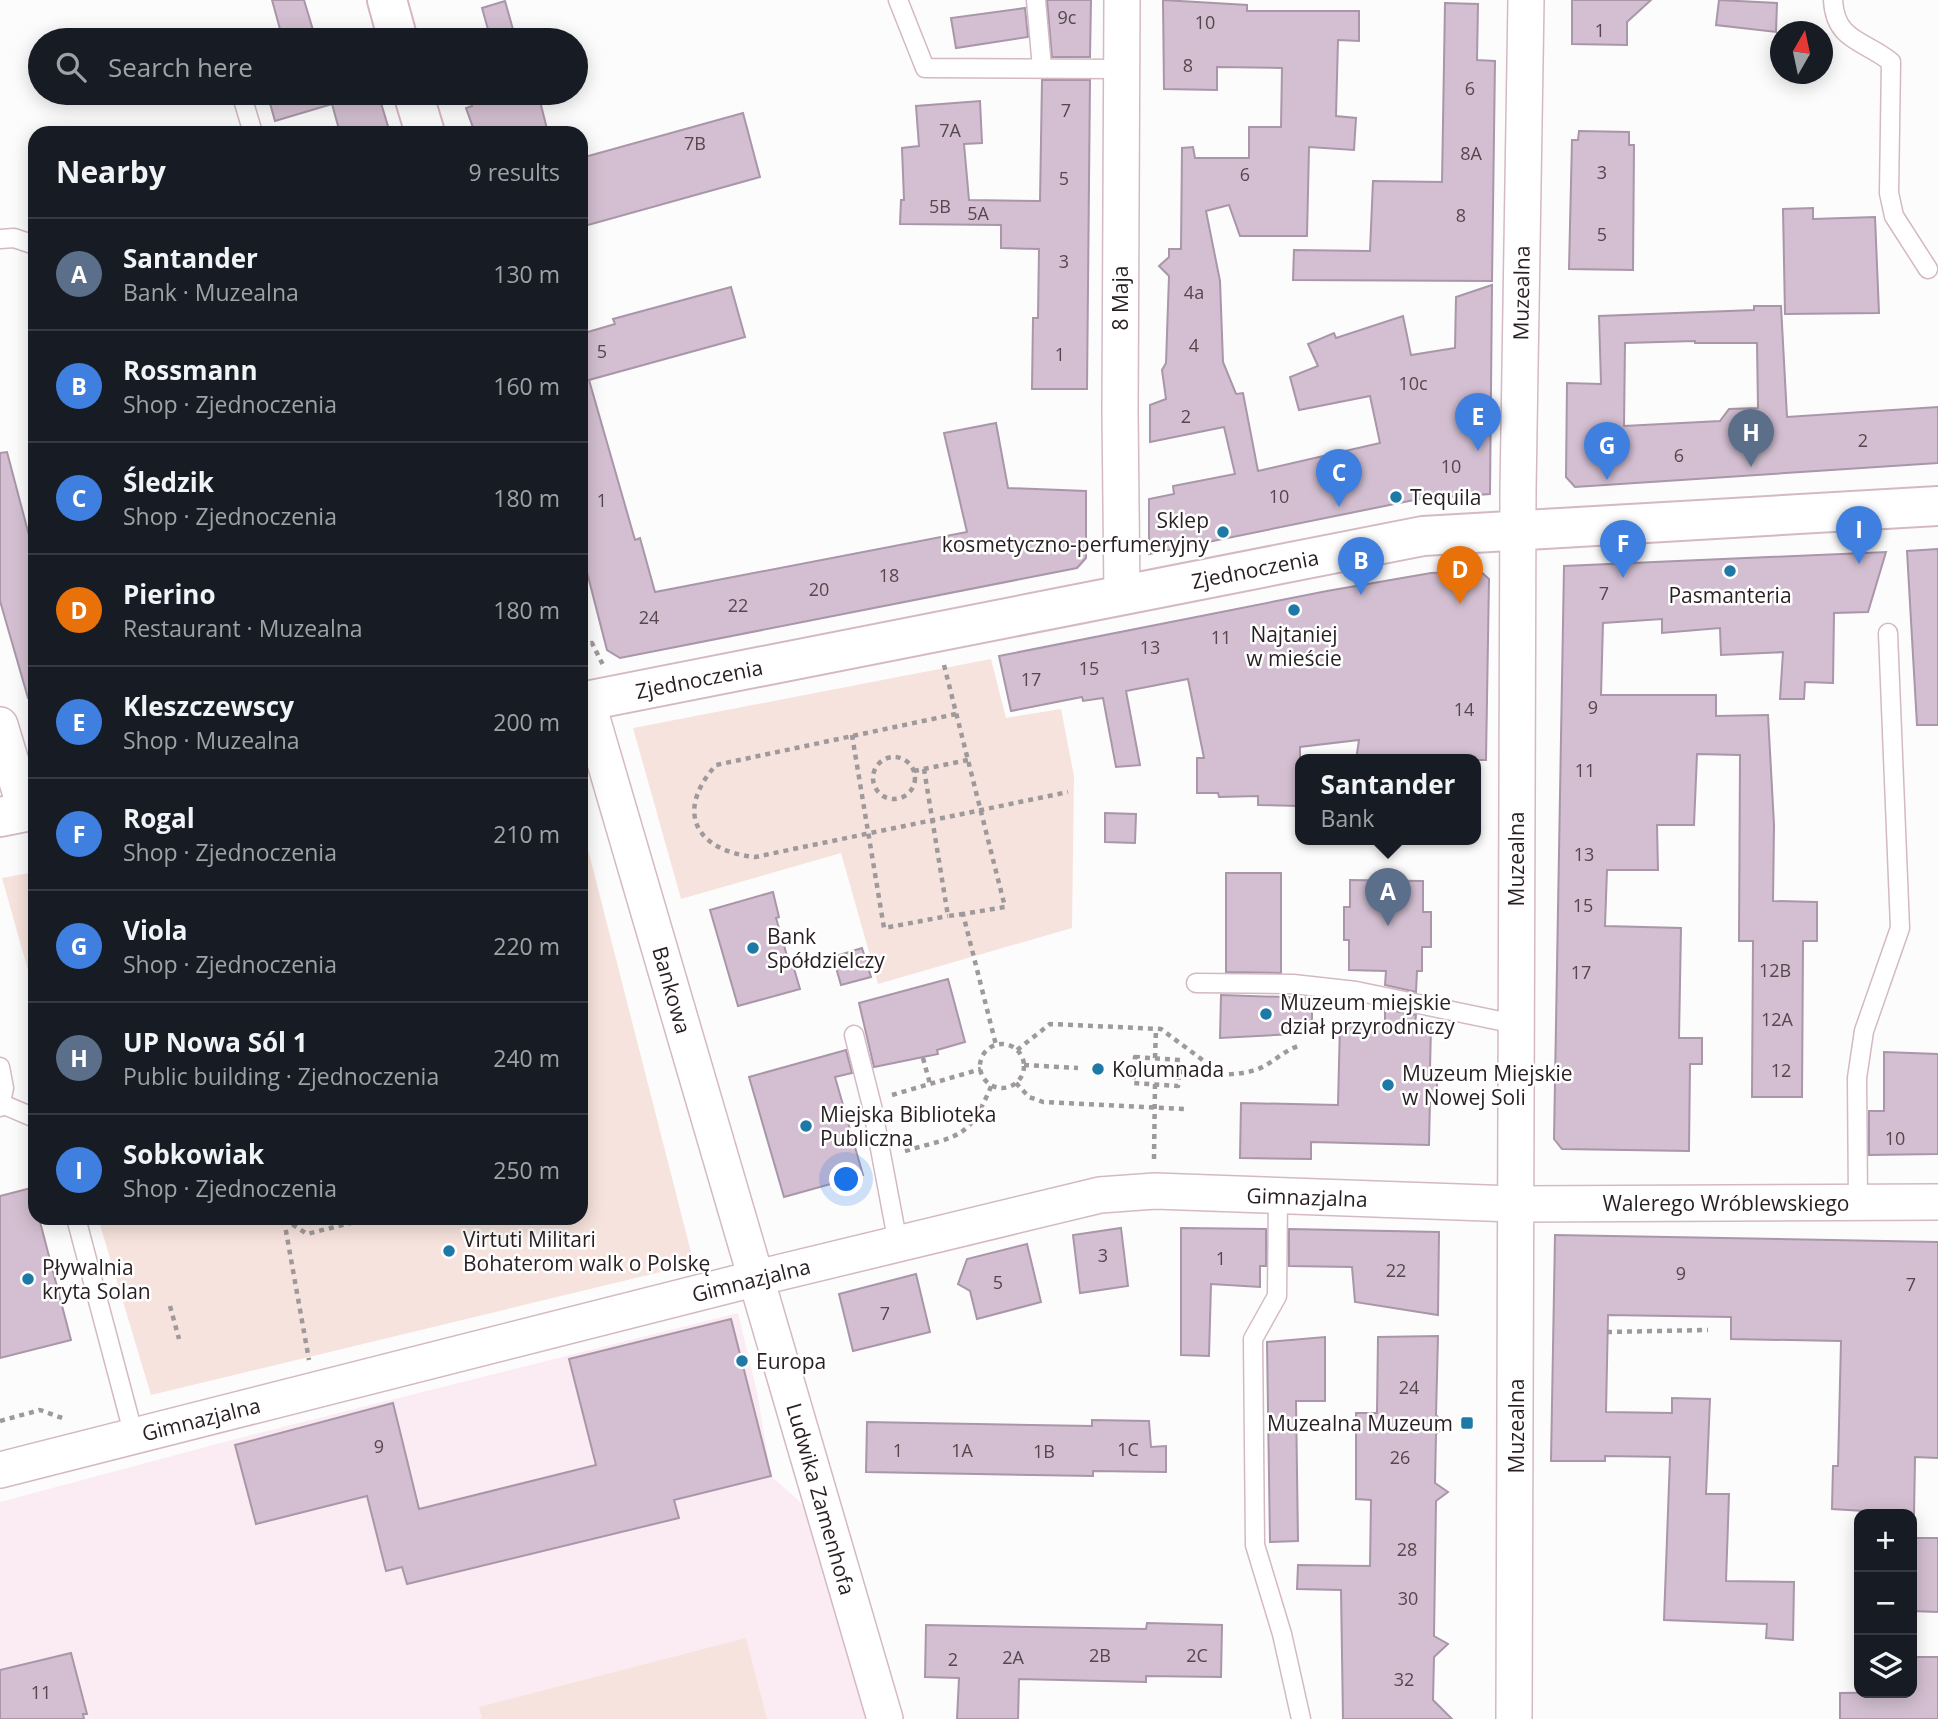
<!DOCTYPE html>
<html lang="en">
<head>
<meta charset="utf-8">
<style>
  :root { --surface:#171b24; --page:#242831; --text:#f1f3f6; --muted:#9ea1a6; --line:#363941; --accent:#d93025 }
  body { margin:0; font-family:"Open Sans",sans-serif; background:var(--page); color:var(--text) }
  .controls { position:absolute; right:21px; bottom:21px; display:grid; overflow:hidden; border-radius:14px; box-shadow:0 4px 18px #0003 }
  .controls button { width:63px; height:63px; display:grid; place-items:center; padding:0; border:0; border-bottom:2px solid var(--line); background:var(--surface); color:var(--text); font:35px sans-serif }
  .compass { position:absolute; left:1770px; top:21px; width:63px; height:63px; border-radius:50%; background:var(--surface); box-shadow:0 4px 18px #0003; rotate:9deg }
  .you { position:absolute; left:847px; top:1180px; width:24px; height:24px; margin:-18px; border:5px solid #fff; border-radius:50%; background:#1a73e8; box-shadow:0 0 0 10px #1a73e833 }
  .badge { display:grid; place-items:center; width:46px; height:46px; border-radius:50%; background:var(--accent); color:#fff; font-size:23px; font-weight:700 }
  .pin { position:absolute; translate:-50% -58px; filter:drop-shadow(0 2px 4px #0008) }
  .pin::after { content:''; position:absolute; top:37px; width:24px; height:21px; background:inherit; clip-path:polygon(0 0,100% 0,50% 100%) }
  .popup { position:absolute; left:1295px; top:754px; width:186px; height:91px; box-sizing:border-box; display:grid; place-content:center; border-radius:14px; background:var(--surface); filter:drop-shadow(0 2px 5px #0005); font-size:23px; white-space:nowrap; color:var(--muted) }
  .popup b { font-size:26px; color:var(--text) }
  .popup::after { content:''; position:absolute; left:50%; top:100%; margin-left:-14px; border:14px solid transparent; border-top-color:var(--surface) }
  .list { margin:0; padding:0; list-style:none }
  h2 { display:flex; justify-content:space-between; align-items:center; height:91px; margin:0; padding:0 28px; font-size:30px }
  h2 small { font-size:23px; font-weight:400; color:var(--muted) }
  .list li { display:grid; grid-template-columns:46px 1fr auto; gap:21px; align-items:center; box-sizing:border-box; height:112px; padding:0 28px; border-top:2px solid var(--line) }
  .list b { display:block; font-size:26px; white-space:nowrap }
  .list p { margin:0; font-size:23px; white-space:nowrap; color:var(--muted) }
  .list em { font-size:23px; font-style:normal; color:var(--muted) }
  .icon { flex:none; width:38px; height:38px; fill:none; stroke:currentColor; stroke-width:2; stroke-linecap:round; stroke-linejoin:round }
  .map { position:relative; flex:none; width:1938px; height:1719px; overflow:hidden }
  .search { position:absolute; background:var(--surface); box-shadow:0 4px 18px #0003; left:28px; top:28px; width:560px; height:77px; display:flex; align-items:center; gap:18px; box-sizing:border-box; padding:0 24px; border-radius:38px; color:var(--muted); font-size:26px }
  .panel { position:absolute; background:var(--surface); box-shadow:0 4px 18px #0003; left:28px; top:126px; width:560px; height:1099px; border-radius:21px }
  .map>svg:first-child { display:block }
  .built { fill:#faecf2 }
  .green { fill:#f7e3dd }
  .building { fill:#d3bfd1; stroke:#a996a8; stroke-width:2; fill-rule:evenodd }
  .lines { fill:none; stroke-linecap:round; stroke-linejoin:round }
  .lane-casing { stroke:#d4b9c4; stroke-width:21 }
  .street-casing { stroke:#d4b9c4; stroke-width:38 }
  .secondary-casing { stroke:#d4b9c4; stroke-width:42 }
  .path { stroke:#9e9a9c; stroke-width:4.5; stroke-dasharray:5 5; stroke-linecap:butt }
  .lane { stroke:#fff; stroke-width:18 }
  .street { stroke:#fff; stroke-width:35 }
  .secondary { stroke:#fff; stroke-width:38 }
  .poi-dot { fill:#1f79a7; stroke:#fff; stroke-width:2.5 }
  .labels { text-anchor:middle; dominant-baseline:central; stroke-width:5; stroke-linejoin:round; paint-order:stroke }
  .number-label { font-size:18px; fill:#54474e }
  .street-label { font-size:21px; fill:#291f23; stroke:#fff }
  .poi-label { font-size:21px; fill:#291f23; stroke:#fff; text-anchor:start }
</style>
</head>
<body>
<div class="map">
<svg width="1938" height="1719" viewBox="0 0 1938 1719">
  <rect width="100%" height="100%" fill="#fcfcfc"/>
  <path class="built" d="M738,1313L757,1392L771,1476L798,1500L811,1517L869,1719H0V1502L243,1437Z"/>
  <g class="green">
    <path d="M991,659L1006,718L1061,709L1074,776L1072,928L878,984L841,853L681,899L633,728Z"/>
    <path d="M581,822L694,1264L151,1395L98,1218H581Z"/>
    <path d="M35,872V995L2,878Z"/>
    <path d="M746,1638L767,1719H482L479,1707Z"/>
  </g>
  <g class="building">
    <path d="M272,0H304L316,40H283Z"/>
    <path d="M1047,0H1091L1090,57H1052Z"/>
    <path d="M1163,0L1247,5V11H1359V41L1338,40L1336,116L1356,118L1354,150L1309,147L1307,236H1240L1229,205L1206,211L1220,281L1223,362L1236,394L1243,393L1258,471L1380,443L1370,396L1299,410L1290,377L1318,366L1308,344L1334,333L1336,338L1403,316L1411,355L1455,348L1456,297L1492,285L1490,494L1419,499L1149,554V499L1174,494L1173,486L1235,474L1224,427L1150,442V405L1166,399L1162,370L1166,363L1169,276L1159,266L1169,257V249H1181L1182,148L1193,147L1195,158H1249V127H1281L1282,68L1217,67V90L1164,89Z"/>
    <path d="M1572,0H1651L1627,22V45L1572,44Z"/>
    <path d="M1719,0L1777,3L1776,32L1716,25Z"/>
    <path d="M505,1L516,40H491L482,8Z"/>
    <path d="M1445,3L1478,4L1477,60L1495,61L1492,281L1293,280L1294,250L1370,251L1373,181L1442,182Z"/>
    <path d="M1025,8L1028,37L956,48L951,18Z"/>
    <path d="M1042,80H1090L1087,389H1032L1033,318H1038L1039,249L1001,248V225L900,224L901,200H904L902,148L919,146L916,106L980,101L982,143L964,144L969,200L1040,201Z"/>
    <path d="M267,93H378L390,133H340L332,104L275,121Z"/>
    <path d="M468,93H538L548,133H475L466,108L472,106Z"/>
    <path d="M743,113L760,177L581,227V158Z"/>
    <path d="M1579,131L1629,132V145H1634L1633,270L1569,269L1572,140H1578Z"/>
    <path d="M1813,208V219L1875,217L1879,313L1785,314L1783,209Z"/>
    <path d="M731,287L745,337L589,380L635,540L640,538L655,592L967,532L944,433L996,423L1008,488L1086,491V558L1077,568L620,658L607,650L581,549V334L615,324L613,319Z"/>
    <path d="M1754,306H1781L1787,417L1938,407V463L1575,487L1566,477L1567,383L1601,384L1599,316L1754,310ZM1695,341V343H1757L1758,408L1729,409L1720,421L1624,426L1625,343Z"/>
    <path d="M7,452L35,558V697L28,698L0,601V453Z"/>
    <path d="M1938,549V725H1917L1907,551Z"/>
    <path d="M1886,552L1868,612L1834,613L1833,683L1805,682L1804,699H1780L1783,652L1721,655L1720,628L1662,633V619L1603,623L1601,695H1716V716L1768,715L1774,825L1773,901L1817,902V941H1803L1802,1097H1752L1753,941H1739L1740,755L1697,754L1694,825H1657L1658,870H1607L1605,926L1681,928L1679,1038H1702V1064H1690L1689,1151L1562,1149L1554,1139L1564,566Z"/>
    <path d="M1480,571L1489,579L1486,760H1356L1359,740L1300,747V806L1258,805V796L1219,797L1218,793H1197V758H1204L1188,679L1126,691L1140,765L1116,767L1103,698L1083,701L1082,697L1011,711L999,656L1327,591L1431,573Z"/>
    <path d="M1105,813L1136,814L1135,843L1105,842Z"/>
    <path d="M1226,873H1281V973L1226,972Z"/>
    <path d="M1350,880L1423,881V912H1431V947H1422V971H1417L1416,992L1385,985L1386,971L1349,970V940H1344V907H1350Z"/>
    <path d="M773,892L779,917L776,918L790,966L793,965L800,989L738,1006L710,910Z"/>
    <path d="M862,948L871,977L841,985L833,957Z"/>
    <path d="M948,979L965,1042L937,1050L938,1054L874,1067L859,1003Z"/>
    <path d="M1221,995L1312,998V1033L1220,1038Z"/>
    <path d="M1385,1009L1416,1015L1415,1024L1431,1025L1430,1070H1437V1100H1430L1429,1145L1311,1142V1159L1240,1158L1241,1103L1338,1105L1340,1023L1385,1024Z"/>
    <path d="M846,1050L852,1073L835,1077L863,1175L784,1197L749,1077Z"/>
    <path d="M1884,1052L1938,1054V1154L1869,1155V1111H1884Z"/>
    <path d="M31,1188L35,1218H39L71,1340L0,1358V1196Z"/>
    <path d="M1121,1228L1128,1286L1080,1293L1073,1235Z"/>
    <path d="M1181,1228L1266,1229V1266H1260V1287L1211,1284L1209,1356L1181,1355Z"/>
    <path d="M1289,1229L1439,1232L1438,1315L1355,1302L1352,1267L1289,1266Z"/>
    <path d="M1555,1235L1938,1242V1458L1915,1457L1914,1514L1832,1509L1833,1466H1838L1841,1341L1731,1339V1317L1608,1315L1606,1412L1672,1413V1398L1710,1399L1706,1494H1729L1726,1581L1794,1582L1793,1640L1766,1638L1767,1624L1664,1620L1670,1457L1605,1456V1461H1551Z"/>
    <path d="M1027,1244L1041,1302L977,1319L970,1291L958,1284L967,1259Z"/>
    <path d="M916,1274L930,1332L853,1351L839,1294Z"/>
    <path d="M731,1319L771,1476L674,1500L679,1518L407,1584L402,1567L386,1571L367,1496L256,1524L235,1445L393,1403L419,1509L596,1465L569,1359Z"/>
    <path d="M1438,1336L1436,1415L1446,1426L1436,1434L1435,1483L1448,1492L1436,1501L1434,1636L1448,1644L1434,1657L1433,1700L1452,1719H1343L1341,1590L1297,1589L1298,1565L1370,1566L1371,1500L1356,1499V1413H1377L1378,1337Z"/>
    <path d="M1325,1337V1401H1296L1298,1541L1270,1542L1267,1342Z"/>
    <path d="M1092,1420L1149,1421L1151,1447L1166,1446V1472L1093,1471V1476L866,1472L867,1422L1092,1426Z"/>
    <path d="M1912,1538H1938V1612L1912,1611Z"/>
    <path d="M1147,1623L1222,1625L1221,1677L1146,1676V1682L1019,1679L1018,1719H957L959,1678L925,1677L926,1625L1146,1629Z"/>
    <path d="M71,1653L87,1714H83L84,1719H0V1670Z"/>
    <path d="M1914,1657H1938V1719H1840V1693L1913,1692Z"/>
  </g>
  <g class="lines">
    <defs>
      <g id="lane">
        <path d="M898,0L925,68L1121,69"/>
        <path d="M1036,0L1042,68"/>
        <path d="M1833,0C1835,41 1864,40 1891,62L1889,193L1894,216L1928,269"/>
        <path d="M241,93L253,133"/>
        <path d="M0,239L14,238L35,245"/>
        <path d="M1196,983L1293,984L1356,991L1515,1024"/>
        <path d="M854,1035L872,1106L898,1244"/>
        <path d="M0,1067L4,1088L0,1107"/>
        <path d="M2,1104L35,1118"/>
        <path d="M1278,1196L1277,1296L1253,1339L1255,1545L1282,1634L1301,1719"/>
        <path d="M1858,1202L1857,1078L1864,1031L1900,928L1888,633"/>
        <path d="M76,1218L134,1436"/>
      </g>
      <g id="street">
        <path d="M1122,0L1120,413L1122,595"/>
        <path d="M587,701L885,1719"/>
        <path d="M0,725L26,812"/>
        <path d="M0,1470L757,1278L1100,1195L1155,1191L1514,1204L1938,1202"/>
        <path d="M1514,1719L1518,491L1526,0"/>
      </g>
      <g id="secondary">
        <path d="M387,0L398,40"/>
        <path d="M413,93L425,133"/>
        <path d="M581,702L1423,536L1938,506"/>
        <path d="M0,817L35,810"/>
      </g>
    </defs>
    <use href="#lane" class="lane-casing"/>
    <use href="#street" class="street-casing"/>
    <use href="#secondary" class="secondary-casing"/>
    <g class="path">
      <path d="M581,646L592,643L603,665"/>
      <path d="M944,665L1005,907L963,914L996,1045"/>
      <path d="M956,714L716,765C674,812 696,851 755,857L1068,792"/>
      <path d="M852,735L884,928L948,916"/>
      <circle cx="894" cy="778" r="21"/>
      <path d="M924,769L948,916L963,914"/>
      <path d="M914,771L968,760"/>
      <circle cx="1002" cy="1066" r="22"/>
      <path d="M1017,1050L1050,1024L1161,1029L1220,1073"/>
      <path d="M1135,1057L1180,1060L1178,1086L1133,1083Z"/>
      <path d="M923,1058L930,1084"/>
      <path d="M1155,1058L1156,1029"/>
      <path d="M1024,1065L1078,1068"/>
      <path d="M1118,1070L1134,1072"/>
      <path d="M1179,1072C1205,1073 1233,1078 1258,1069C1273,1063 1284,1050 1301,1045"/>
      <path d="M1016,1083L1029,1097L1043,1102L1184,1109"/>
      <path d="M892,1095L981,1069"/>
      <path d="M905,1151C960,1135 969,1140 992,1084"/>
      <path d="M1154,1159L1155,1084"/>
      <path d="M284,1219L307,1234L370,1218"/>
      <path d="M284,1220L309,1360"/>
      <path d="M170,1306L179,1339"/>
      <path d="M1607,1332L1708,1330"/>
      <path d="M0,1421L40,1410L65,1419"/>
    </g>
    <use href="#lane" class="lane"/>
    <use href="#street" class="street"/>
    <use href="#secondary" class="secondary"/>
  </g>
  <g class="poi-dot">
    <circle cx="1396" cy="497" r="7"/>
    <circle cx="1223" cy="532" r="7"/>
    <circle cx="1730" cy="571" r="7"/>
    <circle cx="1294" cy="610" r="7"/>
    <circle cx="753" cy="948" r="7"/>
    <circle cx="1266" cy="1014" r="7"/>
    <circle cx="1098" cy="1069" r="7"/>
    <circle cx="1388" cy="1085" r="7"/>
    <circle cx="806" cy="1126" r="7"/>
    <circle cx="449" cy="1251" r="7"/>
    <circle cx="28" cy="1279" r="7"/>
    <circle cx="742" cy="1361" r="7"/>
    <rect x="1460" y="1416" width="14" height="14" rx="3.5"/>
  </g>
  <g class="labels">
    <g class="number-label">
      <text x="1067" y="17">9c</text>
      <text x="1205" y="22">10</text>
      <text x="1600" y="30">1</text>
      <text x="1188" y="65">8</text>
      <text x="1470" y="88">6</text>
      <text x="1066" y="110">7</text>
      <text x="950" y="130">7A</text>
      <text x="695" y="143">7B</text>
      <text x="1471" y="153">8A</text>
      <text x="1602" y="172">3</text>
      <text x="1245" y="174">6</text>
      <text x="1064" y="178">5</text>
      <text x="940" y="206">5B</text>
      <text x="978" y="213">5A</text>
      <text x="1461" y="215">8</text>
      <text x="1602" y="234">5</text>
      <text x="1064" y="261">3</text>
      <text x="1194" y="292">4a</text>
      <text x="1194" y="345">4</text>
      <text x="602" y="351">5</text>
      <text x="1060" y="354">1</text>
      <text x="1413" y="383">10c</text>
      <text x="1186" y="416">2</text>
      <text x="1863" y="440">2</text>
      <text x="1679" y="455">6</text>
      <text x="1451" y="466">10</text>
      <text x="1279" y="496">10</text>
      <text x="602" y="500">1</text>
      <text x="889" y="575">18</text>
      <text x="819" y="589">20</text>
      <text x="1604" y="593">7</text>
      <text x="738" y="605">22</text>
      <text x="649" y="617">24</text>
      <text x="1221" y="637">11</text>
      <text x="1150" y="647">13</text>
      <text x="1089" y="668">15</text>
      <text x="1031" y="679">17</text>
      <text x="1593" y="707">9</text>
      <text x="1464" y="709">14</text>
      <text x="1585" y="770">11</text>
      <text x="1584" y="854">13</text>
      <text x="1583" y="905">15</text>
      <text x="1775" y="970">12B</text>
      <text x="1581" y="972">17</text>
      <text x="1777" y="1019">12A</text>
      <text x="1781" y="1070">12</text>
      <text x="1895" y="1138">10</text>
      <text x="1103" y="1255">3</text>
      <text x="1221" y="1258">1</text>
      <text x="1396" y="1270">22</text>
      <text x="1681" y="1273">9</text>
      <text x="998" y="1282">5</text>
      <text x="1911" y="1284">7</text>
      <text x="885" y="1313">7</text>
      <text x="1409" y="1387">24</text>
      <text x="379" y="1446">9</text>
      <text x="1128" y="1449">1C</text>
      <text x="898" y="1450">1</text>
      <text x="962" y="1450">1A</text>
      <text x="1044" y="1451">1B</text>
      <text x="1400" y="1457">26</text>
      <text x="1407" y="1549">28</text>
      <text x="1408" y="1598">30</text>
      <text x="1100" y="1655">2B</text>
      <text x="1197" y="1655">2C</text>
      <text x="1013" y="1657">2A</text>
      <text x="953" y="1659">2</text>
      <text x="1404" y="1679">32</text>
      <text x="41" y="1692">11</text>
    </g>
    <g class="street-label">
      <text transform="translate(1521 293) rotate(-89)">Muzealna</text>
      <text transform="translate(1120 298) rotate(-90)">8 Maja</text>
      <text transform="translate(1255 569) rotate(-11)">Zjednoczenia</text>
      <text transform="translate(699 679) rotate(-11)">Zjednoczenia</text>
      <text transform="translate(1516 859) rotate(-90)">Muzealna</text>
      <text transform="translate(672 990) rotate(74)">Bankowa</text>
      <text transform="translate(1307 1197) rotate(2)">Gimnazjalna</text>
      <text x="1726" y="1203">Walerego Wróblewskiego</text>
      <text transform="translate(751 1280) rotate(-14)">Gimnazjalna</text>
      <text transform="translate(201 1419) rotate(-14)">Gimnazjalna</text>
      <text transform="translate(1516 1426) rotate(-90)">Muzealna</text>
      <text transform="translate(821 1499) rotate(74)">Ludwika Zamenhofa</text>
    </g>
    <g class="poi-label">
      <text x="1410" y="497">Tequila</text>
      <text x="1209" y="520" text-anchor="end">Sklep<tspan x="1209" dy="24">kosmetyczno-perfumeryjny</tspan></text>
      <text x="1730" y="595" text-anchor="middle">Pasmanteria</text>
      <text x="1294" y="634" text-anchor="middle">Najtaniej<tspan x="1294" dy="24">w mieście</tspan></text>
      <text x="767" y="936">Bank<tspan x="767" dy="24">Spółdzielczy</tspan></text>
      <text x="1280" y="1002">Muzeum miejskie<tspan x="1280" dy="24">dział przyrodniczy</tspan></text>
      <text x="1112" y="1069">Kolumnada</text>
      <text x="1402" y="1073">Muzeum Miejskie<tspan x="1402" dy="24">w Nowej Soli</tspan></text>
      <text x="820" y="1114">Miejska Biblioteka<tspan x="820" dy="24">Publiczna</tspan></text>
      <text x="463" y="1239">Virtuti Militari<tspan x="463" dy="24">Bohaterom walk o Polskę</tspan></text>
      <text x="42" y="1267">Pływalnia<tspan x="42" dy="24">kryta Solan</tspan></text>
      <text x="756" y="1361">Europa</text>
      <text x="1453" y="1423" text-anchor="end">Muzealna Muzeum</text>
    </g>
  </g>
</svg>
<div class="controls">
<button>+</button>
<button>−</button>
<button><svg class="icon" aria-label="layers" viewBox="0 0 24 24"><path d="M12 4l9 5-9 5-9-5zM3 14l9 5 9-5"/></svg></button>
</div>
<svg class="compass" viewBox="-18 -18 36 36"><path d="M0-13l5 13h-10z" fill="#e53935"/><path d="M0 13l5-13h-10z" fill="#9ea1a6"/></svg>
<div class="you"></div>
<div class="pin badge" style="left:1388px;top:926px;background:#5c6f8a">A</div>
<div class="popup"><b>Santander</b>Bank</div>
<div class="pin badge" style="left:1361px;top:595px;background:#3f7fe0">B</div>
<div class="pin badge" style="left:1339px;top:507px;background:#3f7fe0">C</div>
<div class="pin badge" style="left:1460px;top:604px;background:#e8710a">D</div>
<div class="pin badge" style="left:1478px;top:451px;background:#3f7fe0">E</div>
<div class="pin badge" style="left:1623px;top:578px;background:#3f7fe0">F</div>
<div class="pin badge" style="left:1607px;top:480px;background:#3f7fe0">G</div>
<div class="pin badge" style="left:1751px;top:467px;background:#5c6f8a">H</div>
<div class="pin badge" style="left:1859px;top:564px;background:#3f7fe0">I</div>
<div class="search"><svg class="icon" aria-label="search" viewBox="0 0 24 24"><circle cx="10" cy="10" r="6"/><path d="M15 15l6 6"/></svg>Search here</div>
<section class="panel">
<h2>Nearby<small>9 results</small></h2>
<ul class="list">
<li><span class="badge" style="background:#5c6f8a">A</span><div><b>Santander</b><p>Bank · Muzealna</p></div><em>130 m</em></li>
<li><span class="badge" style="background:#3f7fe0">B</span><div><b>Rossmann</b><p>Shop · Zjednoczenia</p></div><em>160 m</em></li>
<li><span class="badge" style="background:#3f7fe0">C</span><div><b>Śledzik</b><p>Shop · Zjednoczenia</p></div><em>180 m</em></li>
<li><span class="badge" style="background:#e8710a">D</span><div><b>Pierino</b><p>Restaurant · Muzealna</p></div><em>180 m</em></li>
<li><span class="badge" style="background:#3f7fe0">E</span><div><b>Kleszczewscy</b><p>Shop · Muzealna</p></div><em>200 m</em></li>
<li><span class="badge" style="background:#3f7fe0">F</span><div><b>Rogal</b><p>Shop · Zjednoczenia</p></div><em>210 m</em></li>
<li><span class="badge" style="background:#3f7fe0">G</span><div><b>Viola</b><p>Shop · Zjednoczenia</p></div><em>220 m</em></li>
<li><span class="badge" style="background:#5c6f8a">H</span><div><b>UP Nowa Sól 1</b><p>Public building · Zjednoczenia</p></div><em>240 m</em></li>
<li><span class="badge" style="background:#3f7fe0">I</span><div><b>Sobkowiak</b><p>Shop · Zjednoczenia</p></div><em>250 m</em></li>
</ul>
</section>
</div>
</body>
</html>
